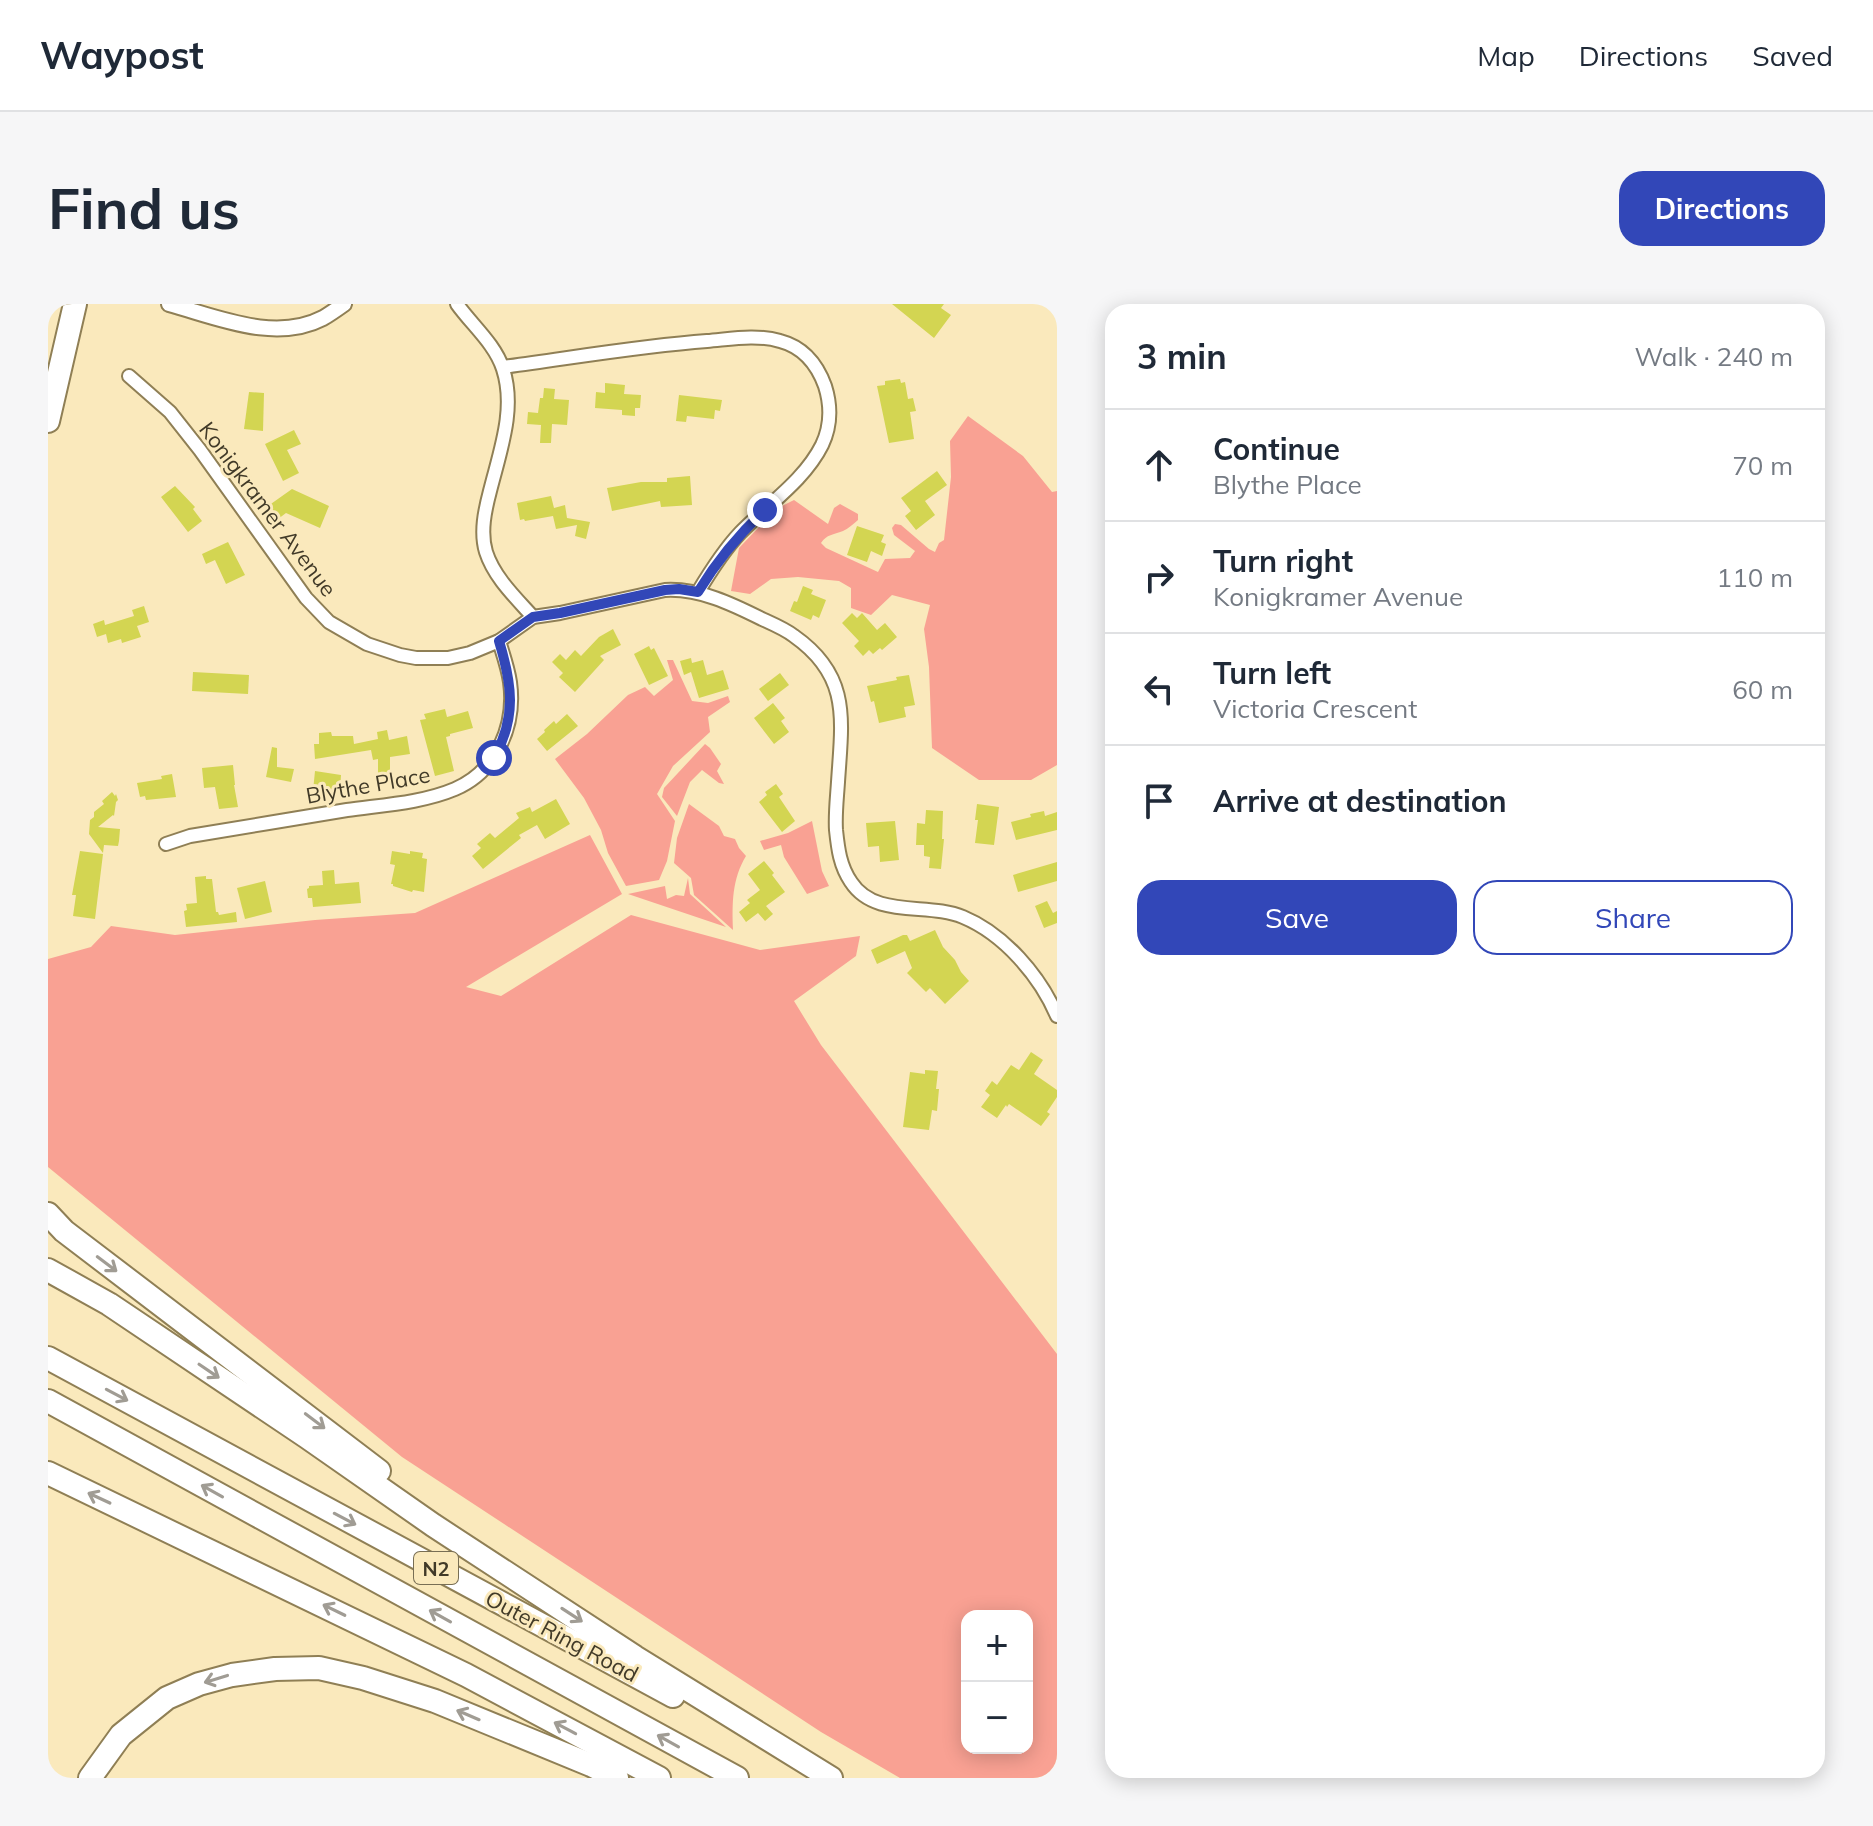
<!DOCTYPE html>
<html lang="en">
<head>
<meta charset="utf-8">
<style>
  :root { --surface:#fff; --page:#f6f6f7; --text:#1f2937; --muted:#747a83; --line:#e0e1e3; --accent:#3247b8 }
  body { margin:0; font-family:Mulish,sans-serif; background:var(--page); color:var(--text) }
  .controls { position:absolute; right:24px; bottom:24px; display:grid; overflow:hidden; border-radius:16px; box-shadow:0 4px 20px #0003 }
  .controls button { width:72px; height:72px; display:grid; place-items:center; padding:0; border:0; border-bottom:2px solid var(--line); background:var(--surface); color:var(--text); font:40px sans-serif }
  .stop { position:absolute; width:24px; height:24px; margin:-18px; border:6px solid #3247b8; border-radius:50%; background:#fff }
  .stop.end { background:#3247b8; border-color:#fff; box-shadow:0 2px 8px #0008 }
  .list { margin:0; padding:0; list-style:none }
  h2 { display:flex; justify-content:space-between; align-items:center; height:104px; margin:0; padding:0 32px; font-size:34px }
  h2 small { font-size:26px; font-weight:400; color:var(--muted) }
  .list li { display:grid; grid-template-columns:52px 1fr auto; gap:24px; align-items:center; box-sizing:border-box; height:112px; padding:0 32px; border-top:2px solid var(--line) }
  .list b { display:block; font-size:30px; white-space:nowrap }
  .list p { margin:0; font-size:26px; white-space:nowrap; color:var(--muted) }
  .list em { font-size:26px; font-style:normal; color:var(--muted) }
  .actions { display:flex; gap:16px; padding:24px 32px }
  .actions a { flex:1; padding:18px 0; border:2px solid var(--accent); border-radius:24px; text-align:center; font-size:28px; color:var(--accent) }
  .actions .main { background:var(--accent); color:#fff }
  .icon { flex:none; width:44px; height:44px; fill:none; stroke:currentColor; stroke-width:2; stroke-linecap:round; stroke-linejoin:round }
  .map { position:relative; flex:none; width:1009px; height:1474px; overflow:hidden; border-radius:24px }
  header { display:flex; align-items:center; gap:48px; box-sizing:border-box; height:112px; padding:0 40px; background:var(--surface); border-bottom:2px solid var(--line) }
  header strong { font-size:38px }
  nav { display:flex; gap:44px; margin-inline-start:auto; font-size:28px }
  .intro { display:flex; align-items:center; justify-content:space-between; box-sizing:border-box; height:192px; padding:0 48px }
  h1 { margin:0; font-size:56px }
  .button { padding:20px 36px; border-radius:24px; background:var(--accent); color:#fff; font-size:28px; font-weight:700 }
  main { display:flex; gap:48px; padding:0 48px }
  aside { flex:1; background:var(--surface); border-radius:24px; box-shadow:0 4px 20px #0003 }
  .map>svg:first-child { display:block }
  .green { fill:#f9a193; fill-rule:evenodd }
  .building { fill:#d3d552 }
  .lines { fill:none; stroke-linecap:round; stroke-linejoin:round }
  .minor-casing { stroke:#8f7f55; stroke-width:16 }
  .tertiary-casing { stroke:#8f7f55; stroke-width:18 }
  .motorway-casing { stroke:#8f7f55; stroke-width:26 }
  .minor { stroke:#fff; stroke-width:12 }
  .tertiary { stroke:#fff; stroke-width:14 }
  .motorway { stroke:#fff; stroke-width:22 }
  .oneway { stroke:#a09c94 }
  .route { stroke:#3247b8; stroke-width:10 }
  .labels { text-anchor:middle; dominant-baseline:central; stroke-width:6; stroke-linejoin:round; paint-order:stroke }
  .shield { fill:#fae9bc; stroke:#786e54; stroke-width:2 }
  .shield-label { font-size:20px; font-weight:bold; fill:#413a28 }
  .street-label { font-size:22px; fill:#413a28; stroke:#fae9bc }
</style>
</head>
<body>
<header>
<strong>Waypost</strong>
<nav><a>Map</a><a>Directions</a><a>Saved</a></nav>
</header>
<div class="intro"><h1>Find us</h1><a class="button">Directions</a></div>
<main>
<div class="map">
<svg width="1009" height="1474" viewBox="0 0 1009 1474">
  <rect width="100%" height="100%" fill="#fae9bc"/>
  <g class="green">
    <path d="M920,112L975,152L1004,188L1009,187V461L983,476H931L884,444L881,363L876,325L882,301L844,291L823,311L803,304V284L791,277L750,273L723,275L702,290L683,287L691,244L728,205L746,196L780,220L786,204L792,200L810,210V216C805,220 800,225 795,227C785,231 779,230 773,239L778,244L830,268L837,255L862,254L867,247L846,231L844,224L847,220L853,221L881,245L887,248L891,239L896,236L903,173L902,137Z"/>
    <path d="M619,356H625L644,397L660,399L680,392L682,398L660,413L662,428L625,462L609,490L627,517L619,557L611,576L578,582L560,549L553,526L536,494L507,455L539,430L580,391L597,383L606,392L625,376Z"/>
    <path d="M657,440L662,444L673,460L669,467L676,480L671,479L654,466L642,478L629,512L614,493L616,484Z"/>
    <path d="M641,500L671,522L676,532L687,535L691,544L698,552C684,575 684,599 685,626L646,591L643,574L626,559L629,534Z"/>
    <path d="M764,517L774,567L781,582L759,590L736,553L733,541L716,546L712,537L740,529Z"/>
    <path d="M542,531L574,590L418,683L453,692L583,611L712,646L812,632L808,652L746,697L773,741L1009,1050V1474H852L773,1428L354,1153L0,863V655L43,643L63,622L127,631L267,616L367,609ZM919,1312H979V1444H919Z"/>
    <path d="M640,574L642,590L678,623L580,590L617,582L619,595L628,591L636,592Z"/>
  </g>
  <g class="building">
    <path d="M844,0H896L893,4L903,11L886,34Z"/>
    <path d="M852,75L853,79L857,78L860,95L865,94L868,107L862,108L866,135L841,139L829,82L837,81V77Z"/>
    <path d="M557,79L577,81L576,90L593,91L592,104H587V112L574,111V106L547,104L548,88L557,89Z"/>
    <path d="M496,84L507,85L506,95L521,96L519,121L504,120L503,139H492L493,121L479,120L480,108L490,109L492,94H495Z"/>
    <path d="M201,88L216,89L215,127L196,125Z"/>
    <path d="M631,91L674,96L672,107L667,106L666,115L639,112L638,118L628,117Z"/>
    <path d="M246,126L253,140L239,146L251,169L235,177L217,140Z"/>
    <path d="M889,167L899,181L877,197L887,211L868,226L857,212L863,207L853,194Z"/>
    <path d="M642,172L644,201L613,203L612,197L564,207L559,184L593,178H619V174Z"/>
    <path d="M127,182L147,203L145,205L154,217L140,228L113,193Z"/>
    <path d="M244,185L281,202L272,224L238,209L230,215L220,202Z"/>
    <path d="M503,192L506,204L517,201L519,214L542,218L538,235L527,232L529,221L508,225L505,212L477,217L476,215L472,216L469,199Z"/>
    <path d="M809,222L836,231L833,238L838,240L834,252L823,247L819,258L799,251Z"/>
    <path d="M180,238L197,271L178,280L167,256L158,260L154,250Z"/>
    <path d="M755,282L765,286L763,290L778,296L771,314L765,311L763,316L742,307L746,297L749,298Z"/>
    <path d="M96,302L101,318L89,322L93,333L74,339L73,335L60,339L58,330L49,333L45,320L56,316L57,321L86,312L84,306Z"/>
    <path d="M804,309L809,314L814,309L829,326L837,319L849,333L834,346L832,344L825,350L821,346L815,352L806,342L811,337L794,319Z"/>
    <path d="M565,325L573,341L552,352L556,356L527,388L511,373L515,369L504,358L512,350L518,356L527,346L533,352L551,333Z"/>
    <path d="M601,342L603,346L606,344L620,372L601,381L586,350Z"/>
    <path d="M643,354L644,359L655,356L659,371L675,366L681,385L651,394L643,368L636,371L632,357Z"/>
    <path d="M145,368L201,371L200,390L144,387Z"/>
    <path d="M732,369L741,381L720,397L711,385Z"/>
    <path d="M861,371L867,401L856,403L858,413L831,419L826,397L823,398L819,382L849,376L848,373Z"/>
    <path d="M725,399L737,414L733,417L741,428L726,440L706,414Z"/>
    <path d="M397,405L399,413L420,407L425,424L402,430V432L398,433L406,467L387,472L372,416L378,415L376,410Z"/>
    <path d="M519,410L530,422L499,447L489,435L497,428L496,426L506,417L508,420Z"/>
    <path d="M339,426L341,436L359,432L362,450L342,453V475H330V455L325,456L323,446L267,455L266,440H271V429L283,428L284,432H305L306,440L330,435L329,428Z"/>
    <path d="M224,443L229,444V463L246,465L243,478L218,473Z"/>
    <path d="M185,461L187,481H186L190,503L171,505L167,483L156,484L154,464Z"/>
    <path d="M267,467L293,471L292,487H284V489L265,487Z"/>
    <path d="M124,470L128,493L98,496L97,492L92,493L89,479L114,475L113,472Z"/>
    <path d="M728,480L735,490L731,493L747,517L734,528L711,498L719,491L717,488Z"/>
    <path d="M64,488L67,492L68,490L70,496L68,498L66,512L65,511L50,523L72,525L71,537L70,542L56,541L55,549L41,530L42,516L46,513V508L56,500L54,497Z"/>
    <path d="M508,495L522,520L497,535L489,521L471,531L473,534L435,565L424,552L433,544L429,540L442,529L447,534L471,514L468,509L482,503L484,508Z"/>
    <path d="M929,500L951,503L946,541L927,539L930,516H927Z"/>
    <path d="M878,506L895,507L894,535H896L893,565L881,564L882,553L876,552V541H868L869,519L877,520Z"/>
    <path d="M996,507L997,512L1009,508V526L968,536L963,518L983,513L982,510Z"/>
    <path d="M847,517L851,556L832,558L831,542L820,543L818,519Z"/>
    <path d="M32,547L55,550L47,615L25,612L28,591H24Z"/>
    <path d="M344,547L362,550V547L375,549L374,554L379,555L376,588L365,586L364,588L345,582V580H343L347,561L342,560Z"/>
    <path d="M716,557L726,569L724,571L737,588L718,602L725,610L717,617L710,609L698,618L691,608L702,599L699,596L712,586L700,570Z"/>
    <path d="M1009,558V577L970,588L965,571Z"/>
    <path d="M286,566L287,580L311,578L313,599L265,603L264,594H260L259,585L261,584V582L275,581L274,567Z"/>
    <path d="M158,572V575H164L168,608H170L171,611L188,608L189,618L138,623L136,607L139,606L138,600L149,599L147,573Z"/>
    <path d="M217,577L224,608L197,615L189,584Z"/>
    <path d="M999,597L1005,609L1009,607V619L996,624L987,602Z"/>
    <path d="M887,626L895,643L907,656L913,668L921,677L897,700L882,684L878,688L859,669L864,664L857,647L829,660L823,646L855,631H859L862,637Z"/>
    <path d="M983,748L995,756L986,770L1009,786V793L999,808L1002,810L993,822L961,800L959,803L958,801L949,814L933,803L942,791L937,787L944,777L949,781L963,761L971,766Z"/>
    <path d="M877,766L890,767L888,785H891L889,807L884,806L881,826L855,823L862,768L877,770Z"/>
  </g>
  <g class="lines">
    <defs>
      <g id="minor">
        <path d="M409,0C424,21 447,40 455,65C468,105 452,147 442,187C437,206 432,228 438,248C446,273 467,293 485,313"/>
        <path d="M455,63C523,54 591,42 659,37C683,35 708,30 732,37C755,43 769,60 777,82C783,101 783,122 774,141C756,177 719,201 692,229C675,247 662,268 650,288"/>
        <path d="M81,72L122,108L152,146L258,294L281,318L319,340L352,351L368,354H400L422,349L451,337L485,313L512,309L617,286C651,284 684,300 714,315C725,320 737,325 746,332C803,372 794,416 790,478C789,494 787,510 788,526C790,545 792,562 803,578C827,615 880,598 915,613C956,630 992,672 1009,712"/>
        <path d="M118,540L142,532C194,523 247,515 299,506C334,501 374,499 407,485C449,467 468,421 462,378C460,364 455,350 451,337"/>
      </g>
      <path id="tertiary" d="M121,0C169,13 227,39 275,14C282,10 289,5 296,0"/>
      <g id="motorway">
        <path d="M0,117L27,0"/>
        <path d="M0,910L16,927L331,1167"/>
        <path d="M0,966L61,1000L259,1133L385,1221L587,1353L783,1474"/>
        <path d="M0,1054L625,1392"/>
        <path d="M0,1097L689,1474"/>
        <path d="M0,1169L418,1371L611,1474"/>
        <path d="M42,1474L73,1431L119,1394L151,1380L184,1371L227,1365L271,1364L315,1374L387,1397L543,1461L569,1474"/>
      </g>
    </defs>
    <use href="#minor" class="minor-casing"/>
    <use href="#tertiary" class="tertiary-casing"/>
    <use href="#motorway" class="motorway-casing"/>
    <use href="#minor" class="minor"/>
    <use href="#tertiary" class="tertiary"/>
    <use href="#motorway" class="motorway"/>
  </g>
  <defs><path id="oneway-shaft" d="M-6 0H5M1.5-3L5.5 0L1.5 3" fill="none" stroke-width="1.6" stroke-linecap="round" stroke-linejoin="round" transform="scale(2)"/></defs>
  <g class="oneway">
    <use href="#oneway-shaft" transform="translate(59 960) rotate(37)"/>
    <use href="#oneway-shaft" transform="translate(161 1067) rotate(34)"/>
    <use href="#oneway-shaft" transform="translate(69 1091) rotate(28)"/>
    <use href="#oneway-shaft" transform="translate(267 1117) rotate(37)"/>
    <use href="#oneway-shaft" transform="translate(164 1187) rotate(-151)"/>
    <use href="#oneway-shaft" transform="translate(51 1194) rotate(-155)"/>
    <use href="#oneway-shaft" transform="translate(297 1215) rotate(28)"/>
    <use href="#oneway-shaft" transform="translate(286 1306) rotate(-154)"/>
    <use href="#oneway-shaft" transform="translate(524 1311) rotate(33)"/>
    <use href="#oneway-shaft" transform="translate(392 1312) rotate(-151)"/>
    <use href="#oneway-shaft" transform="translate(168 1375) rotate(163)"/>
    <use href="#oneway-shaft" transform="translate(420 1411) rotate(-157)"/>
    <use href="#oneway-shaft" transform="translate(517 1424) rotate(-152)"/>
    <use href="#oneway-shaft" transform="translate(620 1437) rotate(-151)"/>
  </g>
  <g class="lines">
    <path class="route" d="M446,454C469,413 464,380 451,337L485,313L512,309L617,286L631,285L650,288C669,257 690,231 717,206"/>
  </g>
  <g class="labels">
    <rect class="shield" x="366" y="1248" width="44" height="32" rx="6"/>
    <g class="shield-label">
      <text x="388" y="1264">N2</text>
    </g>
    <g class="street-label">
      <text transform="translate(220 205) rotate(53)">Konigkramer Avenue</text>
      <text transform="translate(320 481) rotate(-10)">Blythe Place</text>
      <text transform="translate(514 1332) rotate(28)">Outer Ring Road</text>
    </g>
  </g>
</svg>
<div class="controls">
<button>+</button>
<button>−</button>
</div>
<div class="stop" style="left:446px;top:454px"></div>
<div class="stop end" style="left:717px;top:206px"></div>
</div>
<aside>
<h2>3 min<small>Walk · 240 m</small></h2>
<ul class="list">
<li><svg class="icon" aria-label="ahead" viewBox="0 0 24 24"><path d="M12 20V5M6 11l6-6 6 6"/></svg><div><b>Continue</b><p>Blythe Place</p></div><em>70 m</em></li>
<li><svg class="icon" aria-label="right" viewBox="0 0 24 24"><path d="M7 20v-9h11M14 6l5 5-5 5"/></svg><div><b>Turn right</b><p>Konigkramer Avenue</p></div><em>110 m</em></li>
<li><svg class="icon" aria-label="left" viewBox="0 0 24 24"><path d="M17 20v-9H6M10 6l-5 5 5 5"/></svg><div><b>Turn left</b><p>Victoria Crescent</p></div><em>60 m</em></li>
<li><svg class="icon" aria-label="arrive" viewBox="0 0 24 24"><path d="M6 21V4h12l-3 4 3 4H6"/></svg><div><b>Arrive at destination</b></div></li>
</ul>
<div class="actions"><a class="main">Save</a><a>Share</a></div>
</aside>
</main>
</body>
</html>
